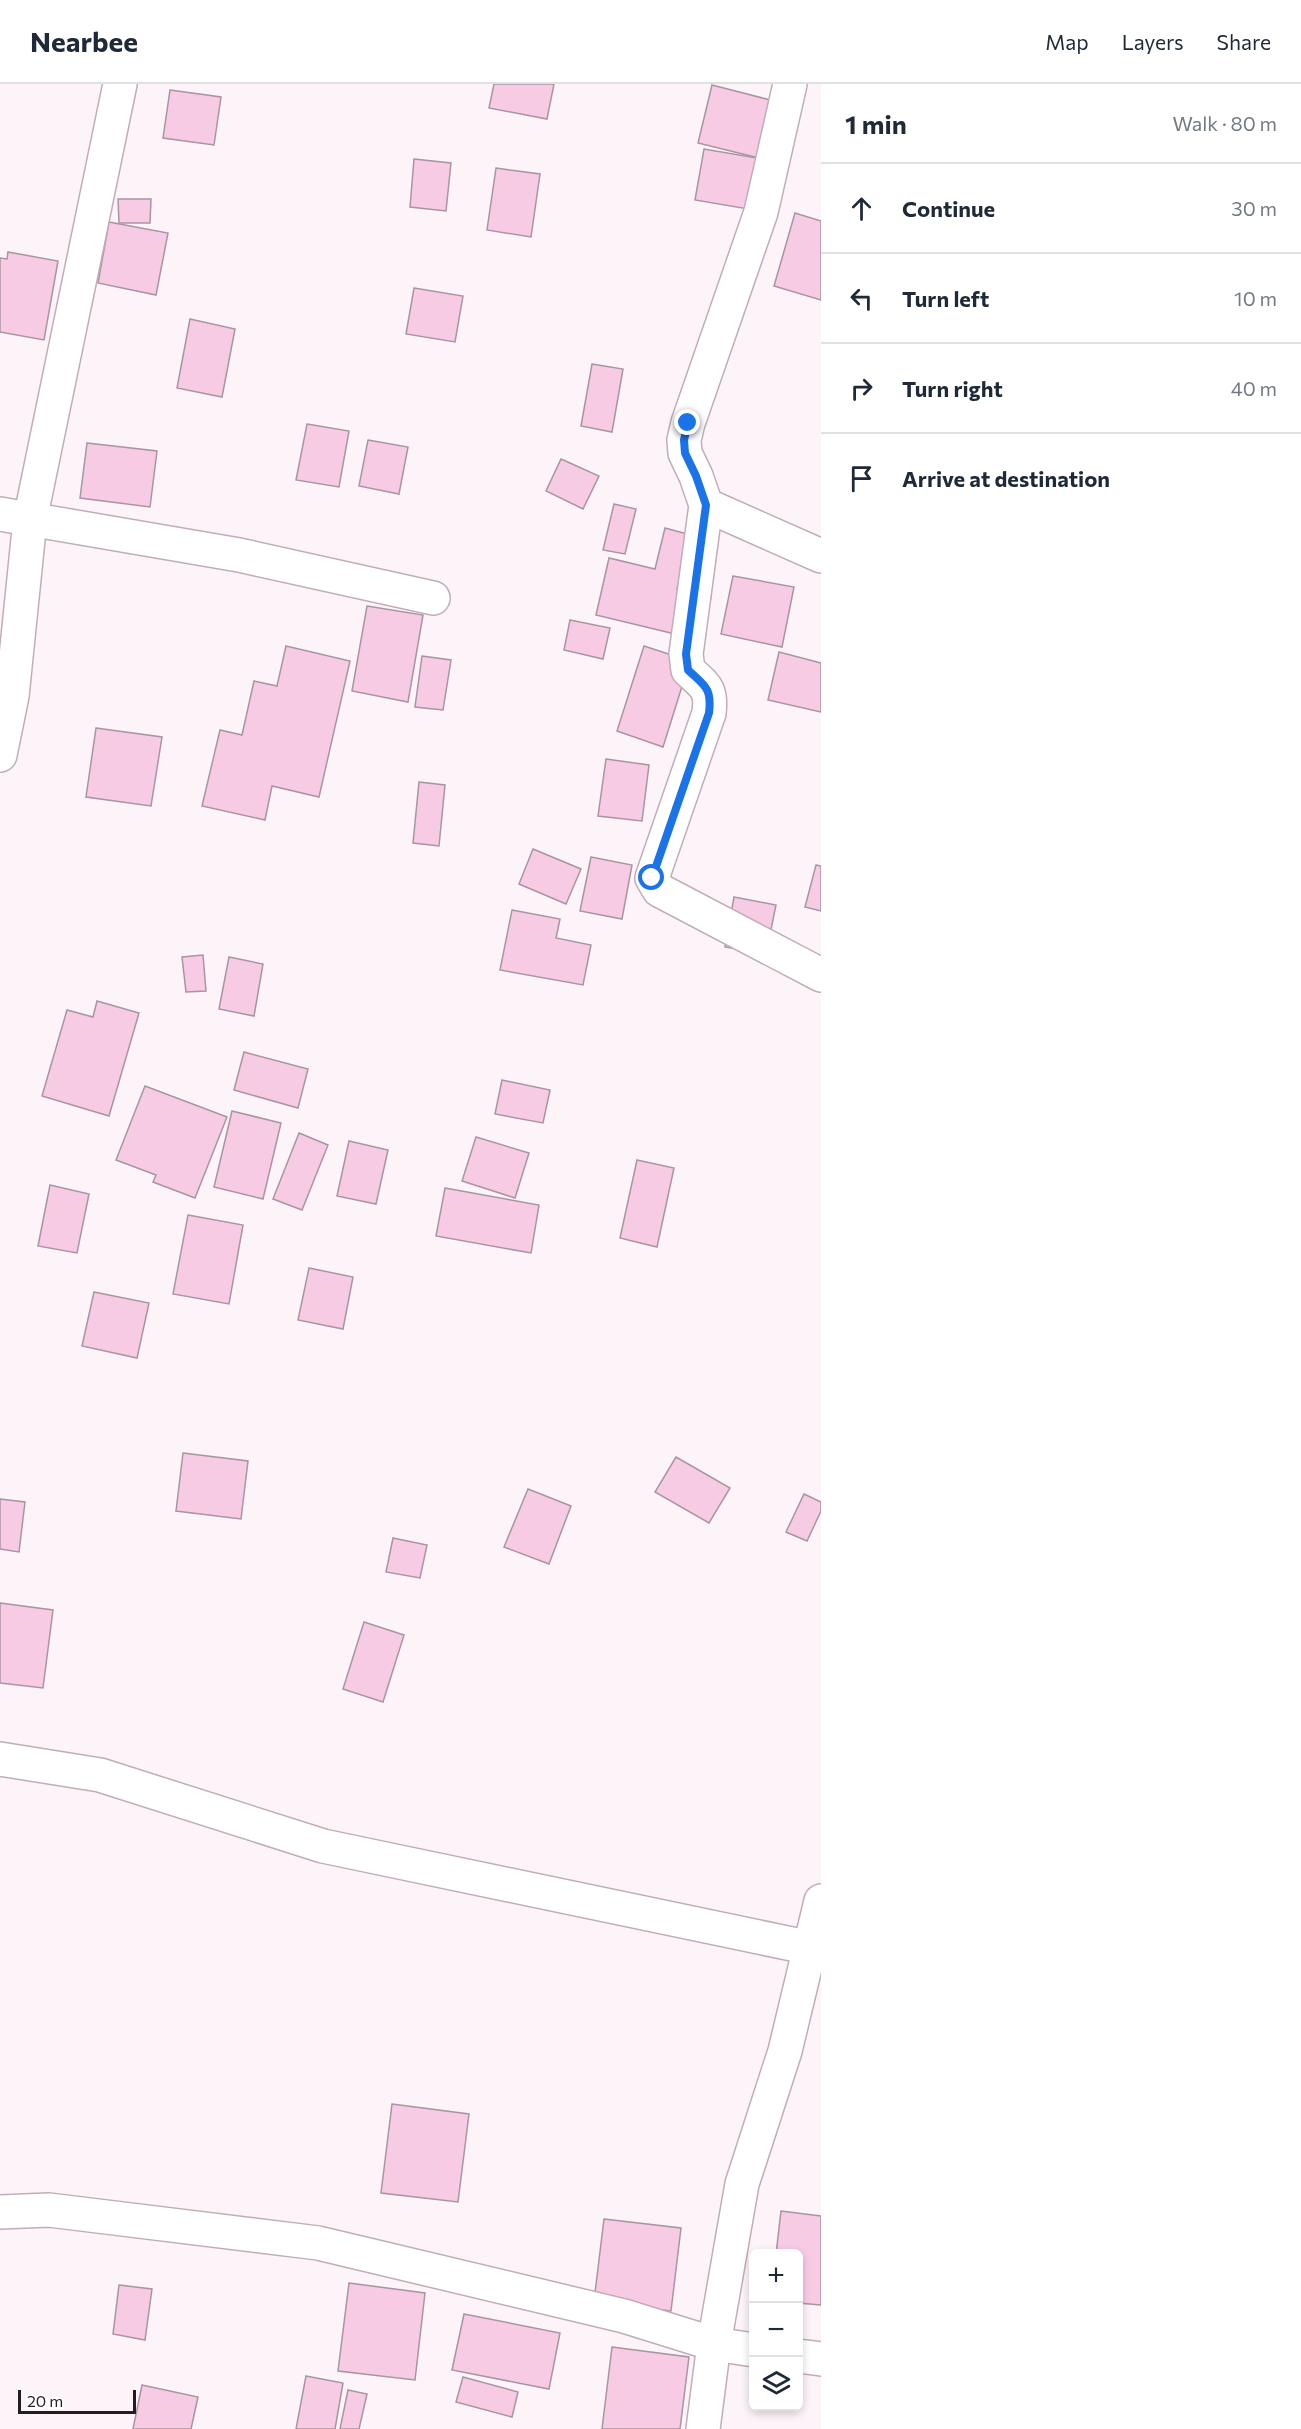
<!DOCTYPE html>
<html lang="en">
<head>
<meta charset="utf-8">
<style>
  :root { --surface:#fff; --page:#f6f6f7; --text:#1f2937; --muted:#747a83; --line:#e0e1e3 }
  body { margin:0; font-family:Commissioner,sans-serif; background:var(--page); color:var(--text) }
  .controls { position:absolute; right:18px; bottom:18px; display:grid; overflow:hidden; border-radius:9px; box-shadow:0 3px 9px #0003 }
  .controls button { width:54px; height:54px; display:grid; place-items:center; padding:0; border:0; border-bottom:2px solid var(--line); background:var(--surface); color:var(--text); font:30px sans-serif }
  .scale { position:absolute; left:18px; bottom:15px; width:118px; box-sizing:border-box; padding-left:6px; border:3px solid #241c21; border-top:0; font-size:16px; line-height:21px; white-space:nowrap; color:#241c21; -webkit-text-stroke:4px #fff; paint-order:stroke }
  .stop { position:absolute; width:18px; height:18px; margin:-14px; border:4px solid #1a73e8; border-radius:50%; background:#fff }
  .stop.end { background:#1a73e8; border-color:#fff; box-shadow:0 2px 6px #0008 }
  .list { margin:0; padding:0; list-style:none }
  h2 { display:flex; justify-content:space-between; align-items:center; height:78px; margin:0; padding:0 24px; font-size:26px }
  h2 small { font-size:20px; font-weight:400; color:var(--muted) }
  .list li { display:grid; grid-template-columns:39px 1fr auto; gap:18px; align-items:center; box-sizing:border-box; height:90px; padding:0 24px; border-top:2px solid var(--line) }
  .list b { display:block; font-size:22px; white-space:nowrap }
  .list em { font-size:20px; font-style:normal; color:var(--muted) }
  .icon { flex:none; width:33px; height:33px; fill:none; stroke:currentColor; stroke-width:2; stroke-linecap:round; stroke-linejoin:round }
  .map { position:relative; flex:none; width:821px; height:2345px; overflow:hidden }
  header { display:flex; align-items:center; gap:36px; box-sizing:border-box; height:84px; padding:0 30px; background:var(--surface); border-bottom:2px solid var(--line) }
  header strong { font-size:28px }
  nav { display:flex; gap:33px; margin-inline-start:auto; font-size:21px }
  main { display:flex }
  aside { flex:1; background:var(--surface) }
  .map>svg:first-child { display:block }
  .building { fill:#f8cbe5; stroke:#a995a0; stroke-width:1.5 }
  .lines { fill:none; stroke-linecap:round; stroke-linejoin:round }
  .minor-casing { stroke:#c1adb9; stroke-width:36 }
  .minor { stroke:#fff; stroke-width:33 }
  .route { stroke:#1a73e8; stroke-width:8 }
</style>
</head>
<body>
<header>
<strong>Nearbee</strong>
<nav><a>Map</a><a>Layers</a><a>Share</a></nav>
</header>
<main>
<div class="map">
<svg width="821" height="2345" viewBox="0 0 821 2345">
  <rect width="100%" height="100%" fill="#fdf4f9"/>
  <g class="building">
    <path d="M494,0H554L547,35L489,24Z"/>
    <path d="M712,1L778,18L763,75L698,59Z"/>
    <path d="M170,6L221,13L214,61L163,54Z"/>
    <path d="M704,65L757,74L748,125L695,116Z"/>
    <path d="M414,75L451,79L446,127L410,123Z"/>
    <path d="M496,84L540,90L531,153L487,146Z"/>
    <path d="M118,115H151L150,139H119Z"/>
    <path d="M795,129L821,137V216L774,202Z"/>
    <path d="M109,138L168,149L156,211L98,199Z"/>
    <path d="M8,168L58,177L44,256L0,248V174L7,175Z"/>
    <path d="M414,204L463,212L455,258L406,250Z"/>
    <path d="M190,235L235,245L222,313L177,304Z"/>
    <path d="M592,280L623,285L612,348L581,342Z"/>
    <path d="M307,340L349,347L339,403L296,396Z"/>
    <path d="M368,356L408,363L399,410L359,402Z"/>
    <path d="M87,359L157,367L150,423L80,414Z"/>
    <path d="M561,375L599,392L583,425L546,407Z"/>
    <path d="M614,420L636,425L625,470L603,466Z"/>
    <path d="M665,444L691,451L677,505L711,513L700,556L596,531L609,474L655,485Z"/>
    <path d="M733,492L794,503L782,563L721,550Z"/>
    <path d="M367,522L423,531L408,618L352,607Z"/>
    <path d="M570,536L610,544L603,575L564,566Z"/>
    <path d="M286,562L350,577L319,713L272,702L265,736L202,722L220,646L242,651L254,597L277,602Z"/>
    <path d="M644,562L690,577L663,663L617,647Z"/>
    <path d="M779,568L821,579V628L768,616Z"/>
    <path d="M422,572L451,576L443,626L415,623Z"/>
    <path d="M96,644L162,653L151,722L86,713Z"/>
    <path d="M606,675L649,681L642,737L598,732Z"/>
    <path d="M419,698L445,701L439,762L413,759Z"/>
    <path d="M533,765L581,785L566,820L519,800Z"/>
    <path d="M591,773L632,781L622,835L580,827Z"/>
    <path d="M816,781L821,782V827L805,823Z"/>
    <path d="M734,813L776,821L766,870L725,863Z"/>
    <path d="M512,826L560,835L556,854L591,861L583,901L500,886Z"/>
    <path d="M203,871L206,907L186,908L182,873Z"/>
    <path d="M229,873L263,880L254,932L219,925Z"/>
    <path d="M97,917L139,929L109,1032L42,1012L67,926L93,933Z"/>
    <path d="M244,968L308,985L298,1024L234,1006Z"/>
    <path d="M502,996L550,1006L543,1039L495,1030Z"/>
    <path d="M145,1002L227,1033L195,1114L153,1098L156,1091L116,1076Z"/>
    <path d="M232,1027L281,1039L263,1115L214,1103Z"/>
    <path d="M299,1049L328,1061L302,1126L273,1115Z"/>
    <path d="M476,1053L529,1069L515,1114L462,1097Z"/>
    <path d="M349,1057L388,1066L376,1120L337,1112Z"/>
    <path d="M637,1076L674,1084L657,1163L620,1154Z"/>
    <path d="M50,1101L89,1110L77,1169L38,1162Z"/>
    <path d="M445,1104L539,1121L531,1169L436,1152Z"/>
    <path d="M188,1131L243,1141L229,1220L173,1210Z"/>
    <path d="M309,1184L353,1193L343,1245L298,1236Z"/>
    <path d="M94,1208L149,1219L137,1274L82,1262Z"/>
    <path d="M183,1369L248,1377L241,1435L176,1427Z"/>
    <path d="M676,1373L730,1404L709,1439L655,1408Z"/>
    <path d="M528,1405L571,1422L549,1480L504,1463Z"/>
    <path d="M804,1410L821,1418V1427L807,1457L786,1448Z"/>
    <path d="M0,1415L25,1418L19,1468L0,1465Z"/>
    <path d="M393,1454L427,1461L420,1494L386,1488Z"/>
    <path d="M0,1519L53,1526L43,1604L0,1599Z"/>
    <path d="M364,1538L404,1551L383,1618L343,1605Z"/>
    <path d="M392,2020L469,2030L458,2118L381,2109Z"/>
    <path d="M781,2127L821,2132V2221L798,2219V2170H776Z"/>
    <path d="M604,2135L681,2144L671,2227L594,2217Z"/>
    <path d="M349,2199L425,2209L415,2296L338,2287Z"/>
    <path d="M119,2201L152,2205L145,2256L113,2250Z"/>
    <path d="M464,2230L560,2249L549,2305L452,2286Z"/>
    <path d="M612,2263L689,2273L680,2345H602Z"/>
    <path d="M306,2292L343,2299L335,2345H296Z"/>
    <path d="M463,2293L518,2308L512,2333L456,2318Z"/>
    <path d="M142,2301L198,2313L191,2345H133Z"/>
    <path d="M348,2306L367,2310L359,2345H340Z"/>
  </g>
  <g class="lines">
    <defs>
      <g id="minor">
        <path d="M790,0L761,128L688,339L684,356L685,369L696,392L706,421L686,570L688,586C705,602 712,604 709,629L652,794L659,806L821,891"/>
        <path d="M706,421L821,472"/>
        <path d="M0,430L239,471L433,514"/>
        <path d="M0,671L12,612L30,436L120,0"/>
        <path d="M0,1675L100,1691L323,1762L811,1864"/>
        <path d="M0,2128L49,2126L318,2159L624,2232L714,2260L742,2100L785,1967L821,1817"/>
        <path d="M798,2272L821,2275"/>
        <path d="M703,2345L714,2260L754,2266"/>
      </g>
    </defs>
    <use href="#minor" class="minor-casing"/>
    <use href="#minor" class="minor"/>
  </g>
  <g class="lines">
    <path class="route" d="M652,794L709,629C712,604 705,602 688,586L686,570L706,421L696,392L685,369L684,356L688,339"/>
  </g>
</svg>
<div class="controls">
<button>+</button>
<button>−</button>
<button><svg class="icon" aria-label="layers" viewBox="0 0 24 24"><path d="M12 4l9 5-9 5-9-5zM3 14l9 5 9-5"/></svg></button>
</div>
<div class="scale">20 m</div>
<div class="stop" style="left:652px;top:794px"></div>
<div class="stop end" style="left:688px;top:339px"></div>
</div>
<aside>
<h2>1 min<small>Walk · 80 m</small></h2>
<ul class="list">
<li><svg class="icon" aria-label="ahead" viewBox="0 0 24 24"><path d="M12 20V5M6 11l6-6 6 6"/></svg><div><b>Continue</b></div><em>30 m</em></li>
<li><svg class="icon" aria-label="left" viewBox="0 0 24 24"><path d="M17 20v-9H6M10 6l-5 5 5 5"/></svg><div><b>Turn left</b></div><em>10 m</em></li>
<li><svg class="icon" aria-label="right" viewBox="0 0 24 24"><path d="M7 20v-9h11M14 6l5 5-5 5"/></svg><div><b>Turn right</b></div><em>40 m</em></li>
<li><svg class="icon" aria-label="arrive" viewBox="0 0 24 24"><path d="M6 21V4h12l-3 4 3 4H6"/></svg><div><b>Arrive at destination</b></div></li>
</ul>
</aside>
</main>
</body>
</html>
